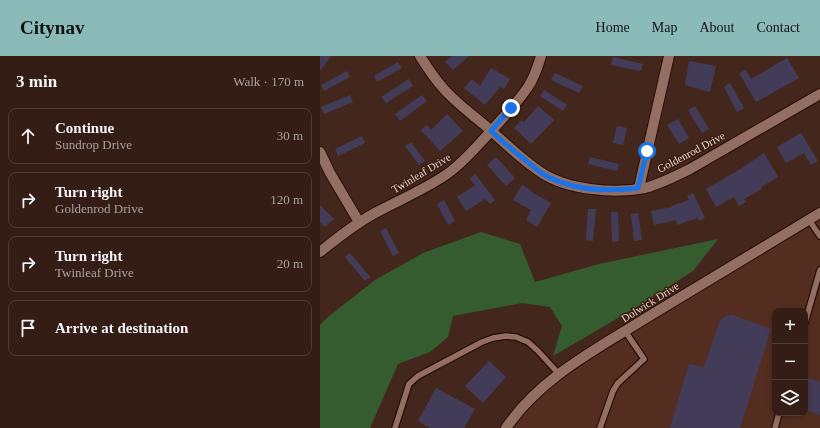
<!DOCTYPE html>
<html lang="en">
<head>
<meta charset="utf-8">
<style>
  :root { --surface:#331d15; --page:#3e2a22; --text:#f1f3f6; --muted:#a9a2a0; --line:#4e3b34; --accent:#8bbbb9 }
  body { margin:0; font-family:"Times New Roman",serif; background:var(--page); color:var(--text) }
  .controls { position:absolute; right:12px; bottom:12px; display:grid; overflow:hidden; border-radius:8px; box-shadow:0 2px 6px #0003 }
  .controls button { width:36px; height:36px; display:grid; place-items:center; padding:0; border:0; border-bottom:1px solid var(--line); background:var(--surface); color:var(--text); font:20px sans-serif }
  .stop { position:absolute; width:12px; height:12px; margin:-9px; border:3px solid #1a73e8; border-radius:50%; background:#fff }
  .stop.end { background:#1a73e8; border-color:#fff; box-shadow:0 1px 4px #0008 }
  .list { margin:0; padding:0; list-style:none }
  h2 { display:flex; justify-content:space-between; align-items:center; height:52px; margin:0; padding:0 16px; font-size:17px }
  h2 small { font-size:13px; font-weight:400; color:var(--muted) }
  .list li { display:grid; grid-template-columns:26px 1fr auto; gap:12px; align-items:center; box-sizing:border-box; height:56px; margin:0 8px 8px; padding:0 8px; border:1px solid var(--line); border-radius:8px }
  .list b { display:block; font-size:15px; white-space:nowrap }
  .list p { margin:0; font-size:13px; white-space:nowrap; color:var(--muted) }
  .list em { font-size:13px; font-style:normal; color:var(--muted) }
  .icon { flex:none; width:22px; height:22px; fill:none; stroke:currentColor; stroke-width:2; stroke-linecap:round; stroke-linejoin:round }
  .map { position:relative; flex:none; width:500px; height:372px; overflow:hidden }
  header { display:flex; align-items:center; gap:24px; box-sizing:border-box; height:56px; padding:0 20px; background:var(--accent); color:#111 }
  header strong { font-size:19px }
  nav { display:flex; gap:22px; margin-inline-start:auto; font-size:14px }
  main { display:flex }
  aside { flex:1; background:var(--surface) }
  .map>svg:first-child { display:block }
  .built { fill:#532e20; fill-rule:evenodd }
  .green { fill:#355c2e }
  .building { fill:#433c59 }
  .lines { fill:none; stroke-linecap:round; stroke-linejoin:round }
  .lane-casing { stroke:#290e05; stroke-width:8 }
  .street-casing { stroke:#290e05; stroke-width:12 }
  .secondary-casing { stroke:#290e05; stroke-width:12 }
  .lane { stroke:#926f62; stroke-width:5.5 }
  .street { stroke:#926f62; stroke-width:10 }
  .secondary { stroke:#926f62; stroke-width:10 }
  .route { stroke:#1a73e8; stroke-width:5 }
  .labels { text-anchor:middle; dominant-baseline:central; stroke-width:3; stroke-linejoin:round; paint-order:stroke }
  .street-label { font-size:11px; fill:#ecd8d1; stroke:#391d12 }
</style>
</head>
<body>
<header>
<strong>Citynav</strong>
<nav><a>Home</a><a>Map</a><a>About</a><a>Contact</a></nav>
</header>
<main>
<aside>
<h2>3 min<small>Walk · 170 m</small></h2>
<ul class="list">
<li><svg class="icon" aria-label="ahead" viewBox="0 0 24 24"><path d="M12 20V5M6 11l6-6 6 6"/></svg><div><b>Continue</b><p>Sundrop Drive</p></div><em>30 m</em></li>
<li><svg class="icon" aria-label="right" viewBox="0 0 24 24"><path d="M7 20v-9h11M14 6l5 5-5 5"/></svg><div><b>Turn right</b><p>Goldenrod Drive</p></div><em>120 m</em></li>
<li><svg class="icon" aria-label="right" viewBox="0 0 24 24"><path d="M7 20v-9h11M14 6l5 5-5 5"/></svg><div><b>Turn right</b><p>Twinleaf Drive</p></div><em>20 m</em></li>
<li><svg class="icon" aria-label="arrive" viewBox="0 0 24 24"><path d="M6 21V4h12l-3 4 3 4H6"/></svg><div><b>Arrive at destination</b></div></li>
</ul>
</aside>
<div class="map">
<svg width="500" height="372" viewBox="0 0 500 372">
  <rect width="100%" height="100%" fill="#44271c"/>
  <path class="built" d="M500,157V372H186L232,323ZM455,255H485V357H455Z"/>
  <path class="green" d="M161,176L200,188L215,226L279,208L398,183L373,215L315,252L233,300L242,270L230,251L202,247L133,260L128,281L110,296L78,308L50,372H0V269L8,261L55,224L103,197Z"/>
  <g class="building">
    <path d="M0,0H11L0,15Z"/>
    <path d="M132,0H149L133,14L125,6Z"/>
    <path d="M293,1L323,8L321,15L291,9Z"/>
    <path d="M467,2L479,22L436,46L419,17L426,14L431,23Z"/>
    <path d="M369,5L396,10L390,36L365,29Z"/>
    <path d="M78,6L82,12L57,26L54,20Z"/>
    <path d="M171,12L190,23L184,33L180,31L165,49L144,32L152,23L160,30Z"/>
    <path d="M27,15L30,21L4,35L1,29Z"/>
    <path d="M235,17L263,30L259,37L231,24Z"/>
    <path d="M89,23L93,30L66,47L61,41Z"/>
    <path d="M410,27L424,52L417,56L404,31Z"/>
    <path d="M224,34L247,49L243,55L220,40Z"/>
    <path d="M30,39L33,46L4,58L1,51Z"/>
    <path d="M102,39L107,45L80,65L75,58Z"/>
    <path d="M218,50L234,64L211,88L194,72L202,64L204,66Z"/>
    <path d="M375,50L389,73L382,77L368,54Z"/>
    <path d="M127,58L143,75L120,95L101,74L107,69L111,74Z"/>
    <path d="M358,63L369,82L359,88L347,69Z"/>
    <path d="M297,70L307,72L303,89L293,87Z"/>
    <path d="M481,77L498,105L491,109L484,97L466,107L457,91Z"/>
    <path d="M42,80L45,87L18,100L15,93Z"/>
    <path d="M91,86L105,105L99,109L85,90Z"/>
    <path d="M444,97L458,121L441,131L442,133L424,143L426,146L419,150L414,141L396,151L386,133L422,112Z"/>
    <path d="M176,101L195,122L186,130L167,109Z"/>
    <path d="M270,101L299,108L297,115L268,108Z"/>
    <path d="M155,118L175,144L170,148L165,143L146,155L137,141L155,129L150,123Z"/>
    <path d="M202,129L211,134L210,135L231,147L217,171L206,164L211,154L193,144Z"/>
    <path d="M373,137L385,162L379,165L378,162L357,169L356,164L334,169L331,155L352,151L351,150L369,144L367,140Z"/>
    <path d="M124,144L135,165L128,169L117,148Z"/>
    <path d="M0,149L14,163L5,171L0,166Z"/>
    <path d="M268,153H276L273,185L266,184Z"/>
    <path d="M291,156H298L299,185L292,186Z"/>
    <path d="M318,157L322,184L314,185L311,158Z"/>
    <path d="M66,172L79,197L73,200L60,175Z"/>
    <path d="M30,197L51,222H49L45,225L25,201Z"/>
    <path d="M410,258L451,273L420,372H350L369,308L384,311L400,264Z"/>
    <path d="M169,305L186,321L163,347L145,330Z"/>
    <path d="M488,322L500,326V359L485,354V330Z"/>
    <path d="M116,332L155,353L144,372H110L98,365Z"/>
  </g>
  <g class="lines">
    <defs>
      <g id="lane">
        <path d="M489,164L500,180"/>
        <path d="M485,267L500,214"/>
        <path d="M75,372L89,328L98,320L162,286L173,282L186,280L196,281L208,286L218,295L239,318"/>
        <path d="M280,372L293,335L298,327L324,303L305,275"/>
        <path d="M455,372L459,357"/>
      </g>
      <g id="street">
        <path d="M100,0C107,11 114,22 123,32C136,47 153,59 168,72C186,88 202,104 222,117C248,134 295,138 325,132C340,128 356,120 370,113L500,38"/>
        <path d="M0,96L10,117L39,166"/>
        <path d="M319,132L349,0"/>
        <path d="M0,196C17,182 35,168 55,157C79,144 104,134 127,118C140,109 150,98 160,87C177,69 194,51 208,31C214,22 218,10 221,0"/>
      </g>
      <path id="secondary" d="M186,372C220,322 275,294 326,262C384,227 442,192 500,157"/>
    </defs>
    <use href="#lane" class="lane-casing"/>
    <use href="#street" class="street-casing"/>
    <use href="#secondary" class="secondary-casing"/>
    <use href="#lane" class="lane"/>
    <use href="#street" class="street"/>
    <use href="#secondary" class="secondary"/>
  </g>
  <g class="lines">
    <path class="route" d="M191,52L171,75C183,86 196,97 209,107C213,110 218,115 223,118C252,135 286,136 318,132L327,95"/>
  </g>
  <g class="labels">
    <g class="street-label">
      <text transform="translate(371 96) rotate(-28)">Goldenrod Drive</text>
      <text transform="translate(101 117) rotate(-31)">Twinleaf Drive</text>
      <text transform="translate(330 246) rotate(-32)">Dolwick Drive</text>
    </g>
  </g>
</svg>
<div class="controls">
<button>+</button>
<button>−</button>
<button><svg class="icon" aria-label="layers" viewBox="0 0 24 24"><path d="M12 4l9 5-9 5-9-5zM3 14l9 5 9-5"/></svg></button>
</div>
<div class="stop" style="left:327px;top:95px"></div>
<div class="stop end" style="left:191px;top:52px"></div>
</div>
</main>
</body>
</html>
